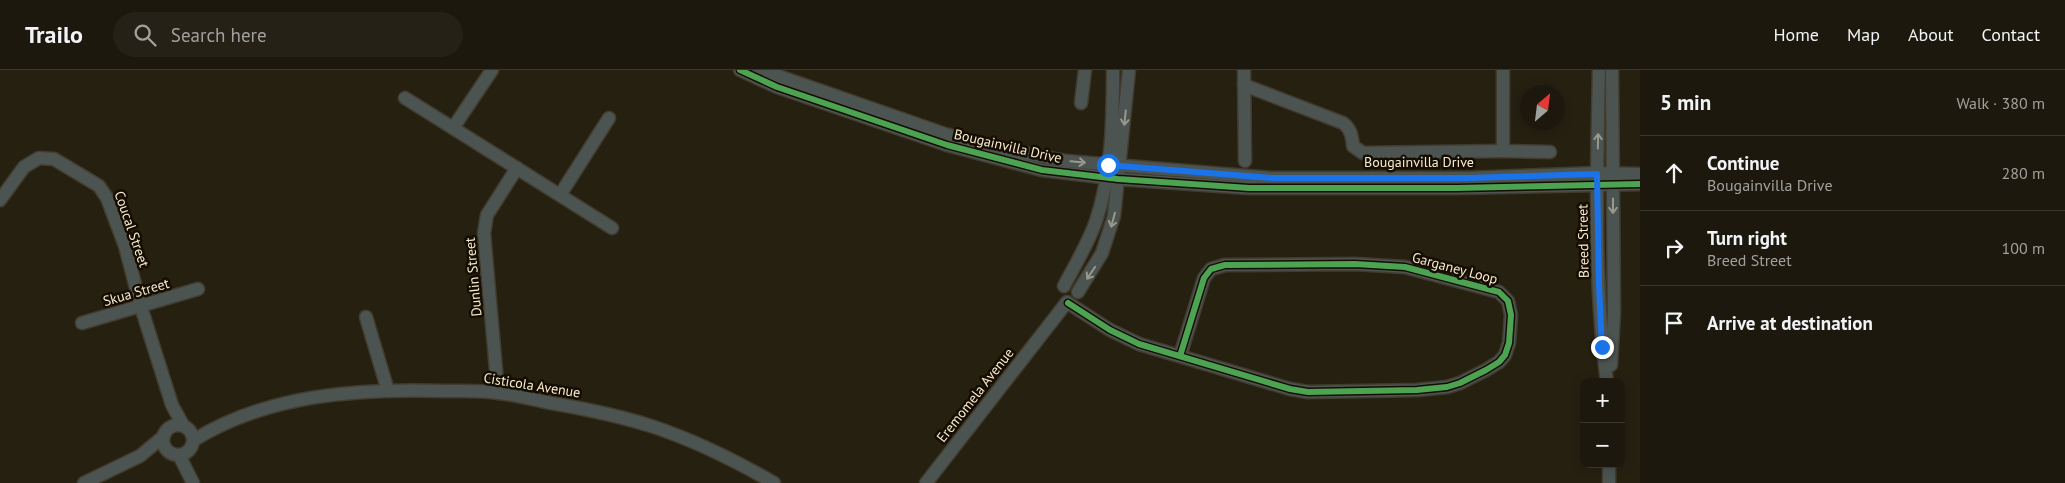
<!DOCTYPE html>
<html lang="en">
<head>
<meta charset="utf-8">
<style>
  :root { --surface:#1c180d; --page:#252116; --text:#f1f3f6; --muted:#a0a09d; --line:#3a372e }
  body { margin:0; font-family:"PT Sans",sans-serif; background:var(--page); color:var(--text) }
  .controls { position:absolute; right:15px; bottom:15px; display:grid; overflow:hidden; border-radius:10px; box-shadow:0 2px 12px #0003 }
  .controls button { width:45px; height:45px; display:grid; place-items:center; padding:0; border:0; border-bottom:1px solid var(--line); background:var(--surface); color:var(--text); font:25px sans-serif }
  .compass { position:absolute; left:1520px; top:15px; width:45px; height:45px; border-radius:50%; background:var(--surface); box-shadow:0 2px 12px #0003; rotate:28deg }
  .stop { position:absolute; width:15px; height:15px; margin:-11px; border:4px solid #1a73e8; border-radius:50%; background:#fff }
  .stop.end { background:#1a73e8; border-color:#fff; box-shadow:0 1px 5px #0008 }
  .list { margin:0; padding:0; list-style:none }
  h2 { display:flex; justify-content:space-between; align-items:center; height:65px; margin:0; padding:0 20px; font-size:21px }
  h2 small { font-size:16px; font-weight:400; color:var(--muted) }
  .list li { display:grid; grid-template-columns:32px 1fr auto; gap:15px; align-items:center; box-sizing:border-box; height:75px; padding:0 20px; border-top:1px solid var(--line) }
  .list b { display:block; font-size:19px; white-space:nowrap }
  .list p { margin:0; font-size:16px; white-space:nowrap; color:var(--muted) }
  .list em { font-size:16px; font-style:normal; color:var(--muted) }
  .icon { flex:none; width:28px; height:28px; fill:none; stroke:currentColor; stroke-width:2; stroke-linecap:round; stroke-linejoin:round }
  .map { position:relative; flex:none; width:1640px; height:413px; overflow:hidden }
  header { display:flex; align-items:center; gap:30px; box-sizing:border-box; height:70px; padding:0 25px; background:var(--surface); border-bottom:1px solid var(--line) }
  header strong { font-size:24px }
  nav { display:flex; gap:28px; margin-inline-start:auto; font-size:18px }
  .search { width:350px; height:45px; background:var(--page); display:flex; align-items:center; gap:12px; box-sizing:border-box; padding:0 18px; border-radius:28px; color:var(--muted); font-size:19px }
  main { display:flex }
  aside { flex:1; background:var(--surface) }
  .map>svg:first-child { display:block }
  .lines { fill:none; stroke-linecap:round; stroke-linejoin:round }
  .minor-casing { stroke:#423c2e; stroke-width:15 }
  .minor { stroke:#4c5452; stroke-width:12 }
  .cycleway-casing { stroke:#150d00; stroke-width:9 }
  .cycleway { stroke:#4ca352; stroke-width:6 }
  .oneway { stroke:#99988b }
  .route { stroke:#1a73e8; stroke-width:6 }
  .labels { text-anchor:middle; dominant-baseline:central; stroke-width:5; stroke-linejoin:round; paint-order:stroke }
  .street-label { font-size:14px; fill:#f8ecd1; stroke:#150d00 }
</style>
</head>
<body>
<header>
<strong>Trailo</strong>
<div class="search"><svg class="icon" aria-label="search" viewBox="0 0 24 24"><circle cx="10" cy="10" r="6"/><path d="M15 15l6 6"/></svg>Search here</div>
<nav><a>Home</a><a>Map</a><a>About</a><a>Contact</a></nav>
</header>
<main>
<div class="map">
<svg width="1640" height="413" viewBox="0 0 1640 413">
  <rect width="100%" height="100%" fill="#262011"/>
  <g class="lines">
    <defs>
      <g id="minor">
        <path d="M740,0L777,17L947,75L1042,100L1118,109L1249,118H1457L1640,114"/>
        <path d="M761,0L945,64L991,77L1066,91L1272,108H1467L1597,103L1640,104"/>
        <path d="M1244,0L1245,91"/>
        <path d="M1503,0V81L1550,82"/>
        <path d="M1599,0C1597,103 1593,209 1607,312"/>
        <path d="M1244,15L1343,53C1351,59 1352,66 1353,76L1363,83L1503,81"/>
        <path d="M405,28L612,158"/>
        <path d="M1081,33L1085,0"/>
        <path d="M453,58L492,0"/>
        <path d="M560,125L609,48"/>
        <path d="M0,130L24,97L39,88L54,89L99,116L107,128L125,176L141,237L172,335L183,355"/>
        <path d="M1064,216C1075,195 1088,174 1096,151C1112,103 1113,50 1113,0"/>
        <path d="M1078,222L1102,183L1114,146L1129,0"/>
        <path d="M1068,233L1110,260L1139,274L1290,319L1308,322L1417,320L1447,317L1460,313L1486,300L1499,292L1505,285L1509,273L1511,245L1508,231L1499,222L1405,197L1355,194L1225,195L1211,199L1204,208L1180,286"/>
        <path d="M366,247L388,321"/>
        <path d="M82,253L198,219"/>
        <path d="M1611,295L1614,243L1612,0"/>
        <path d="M498,323L484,163L487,145L517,98"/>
        <circle cx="178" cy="370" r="15"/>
        <path d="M194,370C268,324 361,318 446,321C464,321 482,320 499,323C517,325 534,330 551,333C586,339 621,346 654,357C696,371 736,391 774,413"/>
        <path d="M179,385L193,413"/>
        <path d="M1609,394V413"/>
        <path d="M84,413L140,386L164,366"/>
        <path d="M926,413L1067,232"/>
      </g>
    </defs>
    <use href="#minor" class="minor-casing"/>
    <use href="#minor" class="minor"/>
    <defs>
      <g id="cycleway">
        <path d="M740,0L777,17L947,75L1042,100L1118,109L1249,118H1457L1640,114"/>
        <path d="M1068,233L1110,260L1139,274L1290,319L1308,322L1417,320L1447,317L1460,313L1486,300L1499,292L1505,285L1509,273L1511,245L1508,231L1499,222L1405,197L1355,194L1225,195L1211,199L1204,208L1180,286"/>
      </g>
    </defs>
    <use href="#cycleway" class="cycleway-casing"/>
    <use href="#cycleway" class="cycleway"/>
  </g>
  <defs><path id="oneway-shaft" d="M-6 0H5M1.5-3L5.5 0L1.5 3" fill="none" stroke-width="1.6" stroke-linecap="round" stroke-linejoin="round" transform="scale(1.25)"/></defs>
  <g class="oneway">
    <use href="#oneway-shaft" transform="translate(1125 48) rotate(96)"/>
    <use href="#oneway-shaft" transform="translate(1598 71) rotate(-89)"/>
    <use href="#oneway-shaft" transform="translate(1078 92) rotate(5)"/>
    <use href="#oneway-shaft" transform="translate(1613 136) rotate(90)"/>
    <use href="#oneway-shaft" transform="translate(1113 150) rotate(105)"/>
    <use href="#oneway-shaft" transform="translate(1091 203) rotate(124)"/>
  </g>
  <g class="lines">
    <path class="route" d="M1108,95L1272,108H1467L1597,104L1599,216L1602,277"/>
  </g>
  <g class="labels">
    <g class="street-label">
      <text transform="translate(1008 76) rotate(13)">Bougainvilla Drive</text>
      <text x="1419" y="92">Bougainvilla Drive</text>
      <text transform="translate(132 159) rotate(71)">Coucal Street</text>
      <text transform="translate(1583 171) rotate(-91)">Breed Street</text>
      <text transform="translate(1455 198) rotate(15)">Garganey Loop</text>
      <text transform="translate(473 207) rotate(-95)">Dunlin Street</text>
      <text transform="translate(136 222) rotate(-16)">Skua Street</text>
      <text transform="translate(532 315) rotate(9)">Cisticola Avenue</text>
      <text transform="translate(975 325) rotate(-52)">Eremomela Avenue</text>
    </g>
  </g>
</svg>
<div class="controls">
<button>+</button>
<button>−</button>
</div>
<svg class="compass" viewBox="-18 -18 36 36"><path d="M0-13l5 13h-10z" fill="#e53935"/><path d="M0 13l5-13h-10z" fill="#a0a09d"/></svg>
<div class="stop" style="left:1108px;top:95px"></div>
<div class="stop end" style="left:1602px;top:277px"></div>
</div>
<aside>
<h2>5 min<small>Walk · 380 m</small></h2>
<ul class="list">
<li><svg class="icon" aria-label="ahead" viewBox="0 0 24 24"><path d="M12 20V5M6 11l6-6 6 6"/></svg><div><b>Continue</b><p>Bougainvilla Drive</p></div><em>280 m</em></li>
<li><svg class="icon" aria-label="right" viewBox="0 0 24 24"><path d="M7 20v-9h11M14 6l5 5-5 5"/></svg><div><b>Turn right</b><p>Breed Street</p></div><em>100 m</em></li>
<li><svg class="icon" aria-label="arrive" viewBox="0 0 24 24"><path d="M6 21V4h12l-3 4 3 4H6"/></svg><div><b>Arrive at destination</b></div></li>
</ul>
</aside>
</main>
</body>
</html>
